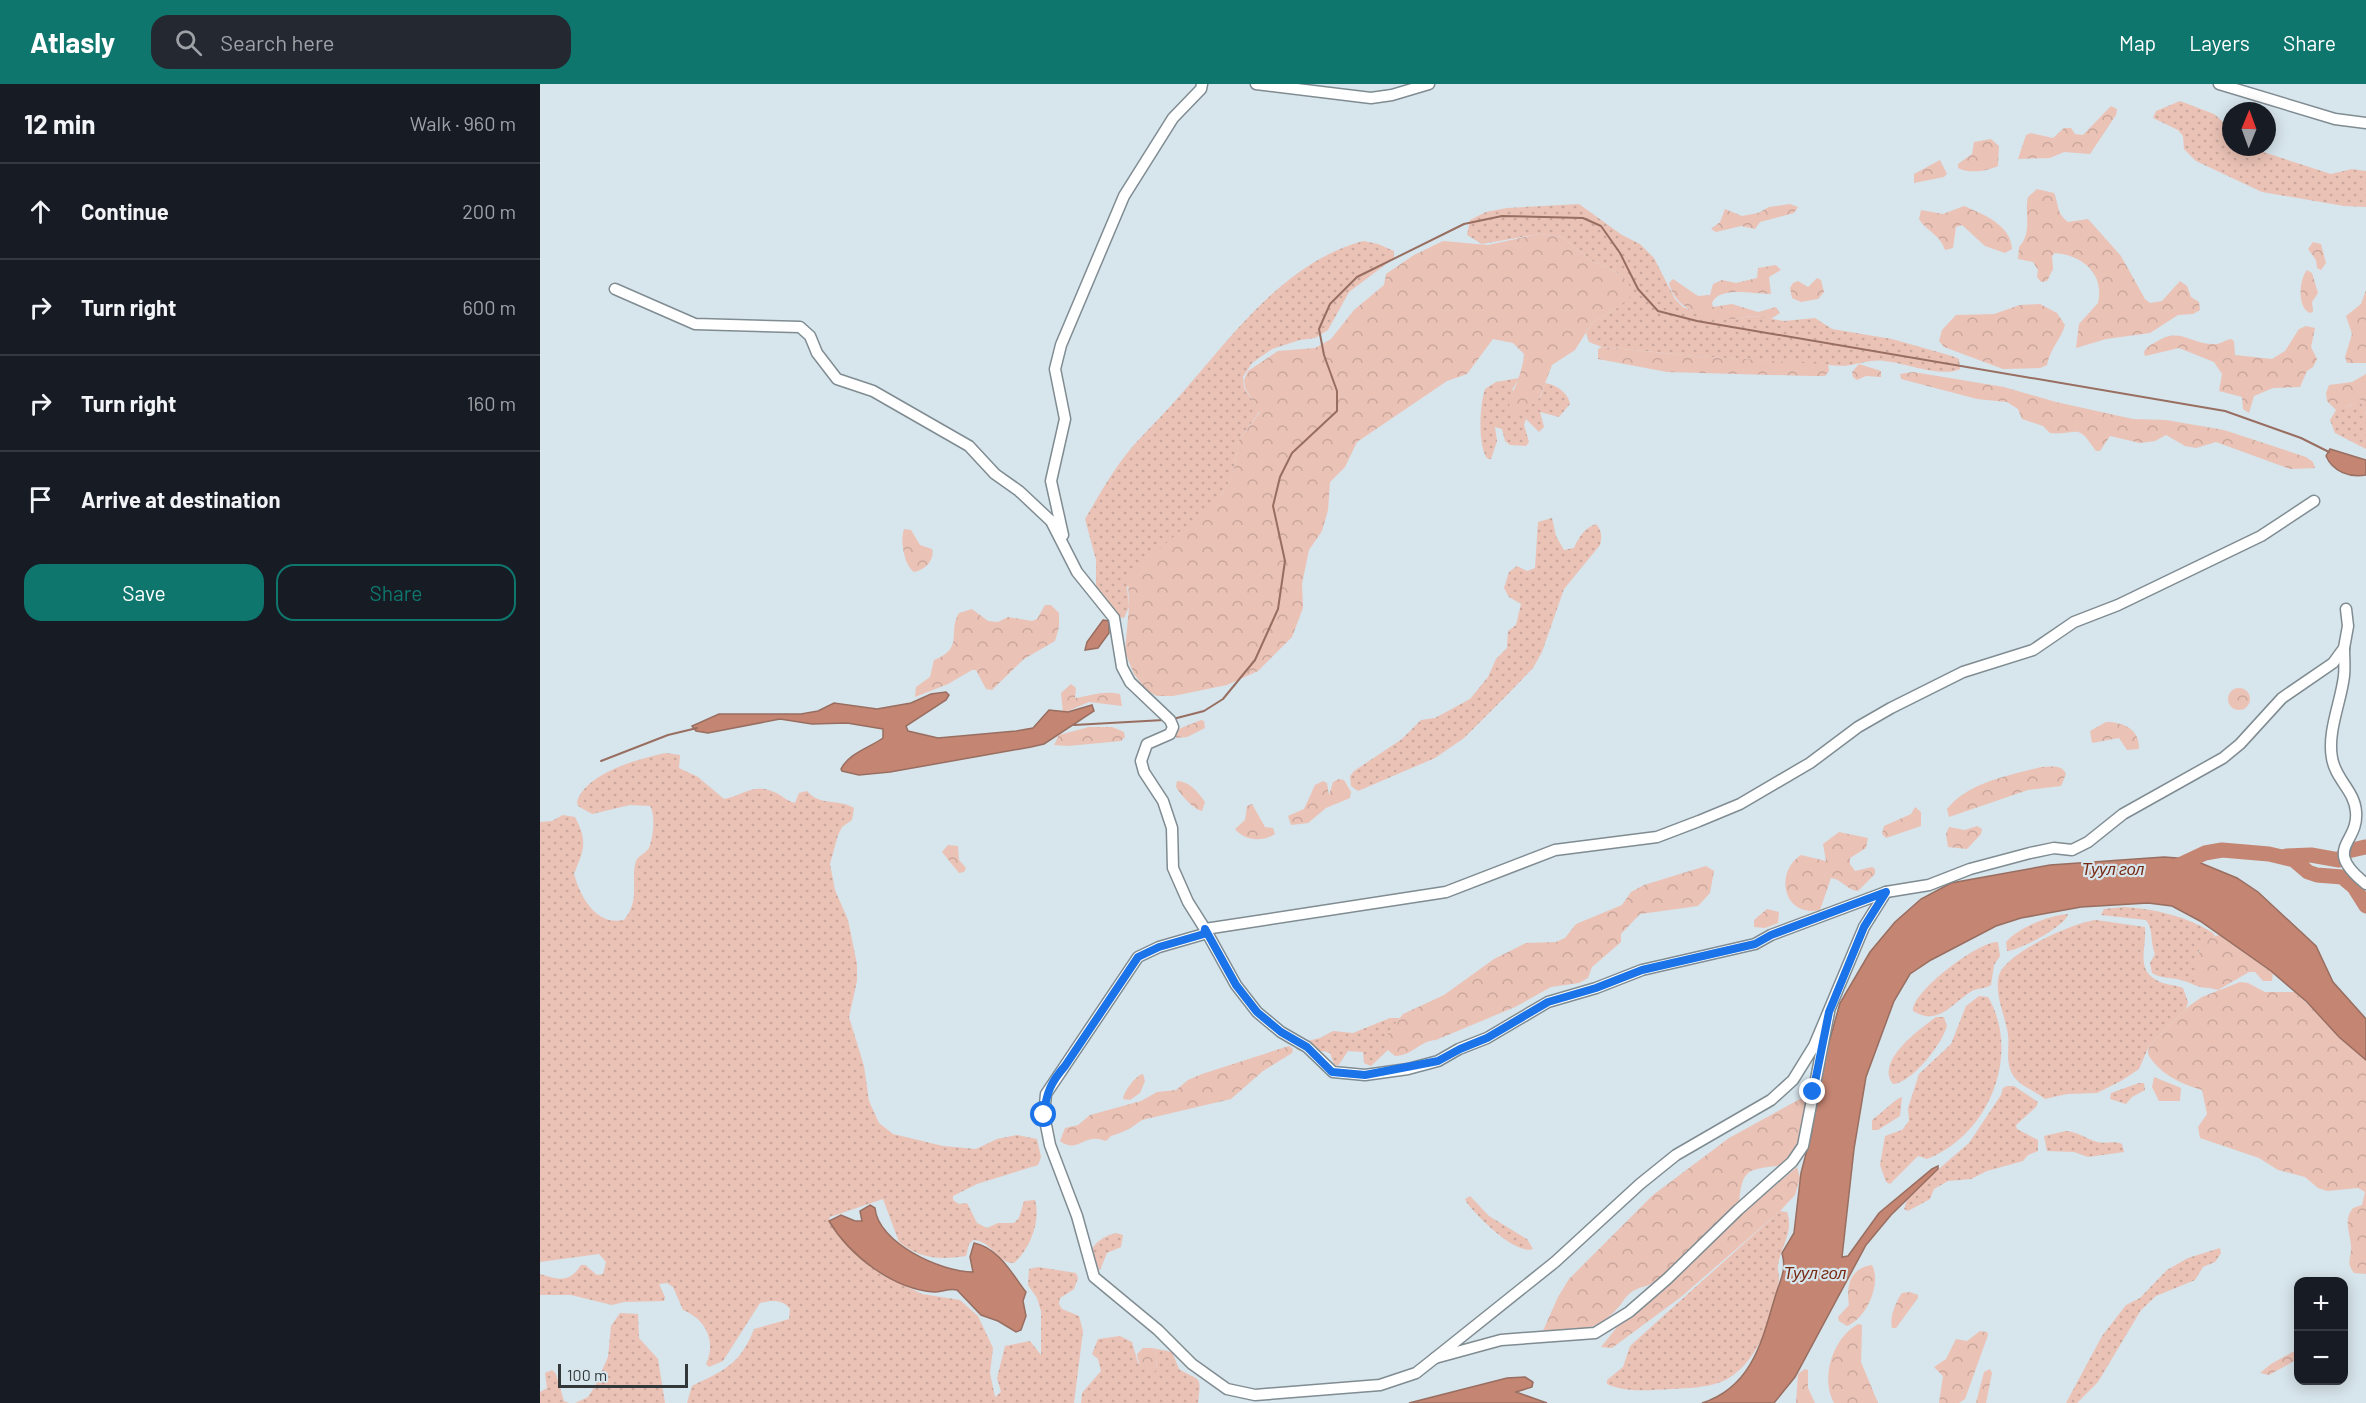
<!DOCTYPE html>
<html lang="en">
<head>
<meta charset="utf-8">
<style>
  :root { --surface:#171b24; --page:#242831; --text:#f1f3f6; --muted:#9ea1a6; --line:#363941; --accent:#0f766e }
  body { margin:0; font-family:Barlow,sans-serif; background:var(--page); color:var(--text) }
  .controls { position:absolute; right:18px; bottom:18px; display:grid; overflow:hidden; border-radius:12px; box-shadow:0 3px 15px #0003 }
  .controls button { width:54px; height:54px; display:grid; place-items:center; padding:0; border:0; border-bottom:2px solid var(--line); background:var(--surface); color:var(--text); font:30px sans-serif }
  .compass { position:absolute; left:1682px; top:18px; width:54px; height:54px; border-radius:50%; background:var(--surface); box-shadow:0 3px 15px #0003; rotate:1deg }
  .scale { position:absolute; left:18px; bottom:15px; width:130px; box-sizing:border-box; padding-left:6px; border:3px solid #32383a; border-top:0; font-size:16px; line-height:21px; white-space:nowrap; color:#32383a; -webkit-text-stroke:4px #d7e5ec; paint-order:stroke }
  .stop { position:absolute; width:18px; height:18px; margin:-14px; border:4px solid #1a73e8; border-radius:50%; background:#fff }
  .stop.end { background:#1a73e8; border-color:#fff; box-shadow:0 2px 6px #0008 }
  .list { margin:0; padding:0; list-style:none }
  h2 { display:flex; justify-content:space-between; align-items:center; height:78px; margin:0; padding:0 24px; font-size:26px }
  h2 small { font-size:20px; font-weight:400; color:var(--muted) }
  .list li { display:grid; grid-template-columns:39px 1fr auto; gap:18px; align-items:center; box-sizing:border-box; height:96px; padding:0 24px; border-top:2px solid var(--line) }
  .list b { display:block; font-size:22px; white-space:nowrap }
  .list em { font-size:20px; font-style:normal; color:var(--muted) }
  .actions { display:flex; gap:12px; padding:18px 24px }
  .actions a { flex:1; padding:14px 0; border:2px solid var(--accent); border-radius:18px; text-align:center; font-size:21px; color:var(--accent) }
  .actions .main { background:var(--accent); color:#fff }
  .icon { flex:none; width:33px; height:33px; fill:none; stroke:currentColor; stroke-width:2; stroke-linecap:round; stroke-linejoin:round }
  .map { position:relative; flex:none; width:1826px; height:1319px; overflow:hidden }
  header { display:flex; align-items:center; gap:36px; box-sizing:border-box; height:84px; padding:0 30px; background:var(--accent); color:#fff }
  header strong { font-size:28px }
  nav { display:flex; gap:33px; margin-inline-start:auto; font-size:21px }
  .search { width:420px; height:54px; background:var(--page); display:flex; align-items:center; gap:15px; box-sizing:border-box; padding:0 21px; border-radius:18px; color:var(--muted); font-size:22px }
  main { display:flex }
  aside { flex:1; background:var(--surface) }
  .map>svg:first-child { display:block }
  .grass { fill:url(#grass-dots) }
  .forest { fill:url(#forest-crowns) }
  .water { fill:#c48572; stroke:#986e61; stroke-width:1.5 }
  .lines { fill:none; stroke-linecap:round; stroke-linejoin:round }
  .stream { stroke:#986e61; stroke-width:2 }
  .river { stroke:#c48572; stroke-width:15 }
  .street-casing { stroke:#7f8c92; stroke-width:13 }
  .street { stroke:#fff; stroke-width:10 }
  .route { stroke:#1a73e8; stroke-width:8 }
  .labels { text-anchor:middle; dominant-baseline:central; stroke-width:4.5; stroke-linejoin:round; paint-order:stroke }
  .water-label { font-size:16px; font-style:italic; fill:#772a13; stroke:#d7e5ec }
</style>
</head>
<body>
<header>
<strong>Atlasly</strong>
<div class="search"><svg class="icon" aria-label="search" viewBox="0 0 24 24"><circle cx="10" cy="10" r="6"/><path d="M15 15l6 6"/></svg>Search here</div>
<nav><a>Map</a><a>Layers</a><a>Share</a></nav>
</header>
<main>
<aside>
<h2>12 min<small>Walk · 960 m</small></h2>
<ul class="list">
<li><svg class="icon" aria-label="ahead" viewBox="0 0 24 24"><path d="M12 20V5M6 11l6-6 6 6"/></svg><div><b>Continue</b></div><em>200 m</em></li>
<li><svg class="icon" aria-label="right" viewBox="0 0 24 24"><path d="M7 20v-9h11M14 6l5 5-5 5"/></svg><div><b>Turn right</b></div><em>600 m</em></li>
<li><svg class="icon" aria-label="right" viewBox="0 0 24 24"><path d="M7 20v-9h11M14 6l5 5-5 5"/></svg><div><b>Turn right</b></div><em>160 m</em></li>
<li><svg class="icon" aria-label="arrive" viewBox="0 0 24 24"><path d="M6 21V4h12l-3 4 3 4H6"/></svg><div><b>Arrive at destination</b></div></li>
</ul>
<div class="actions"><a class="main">Save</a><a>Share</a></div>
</aside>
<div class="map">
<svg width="1826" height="1319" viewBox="0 0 1826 1319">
  <defs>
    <pattern id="grass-dots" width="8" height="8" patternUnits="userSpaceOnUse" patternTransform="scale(1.5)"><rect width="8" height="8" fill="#ebc2b6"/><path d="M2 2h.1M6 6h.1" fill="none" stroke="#caa79d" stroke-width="1.8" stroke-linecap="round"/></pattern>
    <pattern id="forest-crowns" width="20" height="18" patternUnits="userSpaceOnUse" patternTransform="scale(1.5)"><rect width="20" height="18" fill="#ebc2b6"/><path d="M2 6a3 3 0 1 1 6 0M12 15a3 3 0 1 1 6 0" fill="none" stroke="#caa79d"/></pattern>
  </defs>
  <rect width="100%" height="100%" fill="#d7e5ec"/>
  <g class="grass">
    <path d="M1640,17L1674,30L1691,45V63H1722L1723,68L1791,90L1812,85L1826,87V123L1804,122L1722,108L1656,77L1644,65L1643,52L1638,46L1613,34L1616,27Z"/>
    <path d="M1039,120L1082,151L1100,160L1114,174L1135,215L1143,223L1160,230L1194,235L1213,232L1244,237L1275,234L1292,245L1352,255L1412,272L1419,275L1420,285C1402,294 1365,279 1345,277C1329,275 1318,281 1303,282L1156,272L1062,263L1049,258L1046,249L1052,239L1076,225L1080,190L1050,176L1022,153L999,150L942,160L927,151L930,136L946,128L967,124Z"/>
    <path d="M823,157L838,160L854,167V174L809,208L788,246L775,254L760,256L732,265L712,279L703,293L704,304L720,327L699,356L693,390L681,411L587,503L589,523L584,534L578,533L556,504V476L545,435C560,410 574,384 593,362C609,344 627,327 643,308C693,251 745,178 823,157Z"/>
    <path d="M979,294L972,306L1000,314L1005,299C1017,301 1028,309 1030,320L1019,333L1000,328L1004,343L999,348L986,335L984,341L989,358L986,362L970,361L965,357L962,345L955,343L957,357L951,375H948C937,364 940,319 945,305L956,298Z"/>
    <path d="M1816,315H1820L1826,330V365L1795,349L1790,336L1796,326L1810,322Z"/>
    <path d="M1012,434L1016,452L1024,466L1034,464C1039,453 1044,444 1056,440C1062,447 1062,452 1060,461L1024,505L1002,568L993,584L967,611L924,654L895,674L818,707L811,702L810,692L814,687L862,655L881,636L895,634L930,615L948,593L956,575L967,564L968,547L976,541L981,520L969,513L964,504L969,488L977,482L987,487L995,484L998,438Z"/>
    <path d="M126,669L140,671L139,684L158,693L184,715C204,711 213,699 234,708C242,711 246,717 255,719L259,709L267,707C281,723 297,714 314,724L312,736L302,743L298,751L290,780L295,806L308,836L317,880V897L309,933L324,982L329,1017L339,1039L353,1050L403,1062L436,1065L457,1055L477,1051L497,1055L501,1073L498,1081L437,1100L413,1112V1116L419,1120L427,1119L437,1139L447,1144L458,1139H474L479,1134L484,1117L495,1116C501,1137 490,1165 474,1179C458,1180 451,1156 433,1156L429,1160L426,1172C401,1176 380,1175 359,1158L343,1115L290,1133L289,1138L308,1162L342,1191L382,1210L420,1216L438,1232L453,1264L450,1289L455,1313L461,1308L457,1294L465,1262L490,1257L501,1271V1227L497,1214L488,1201L489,1185L498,1183L536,1189L538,1194L534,1205L520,1214L519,1220L522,1225L539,1232L543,1247L534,1319H147L152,1302C184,1286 200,1281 214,1245L249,1235L250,1225C243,1215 231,1216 220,1219L183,1277L169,1283L166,1280C177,1256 165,1235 143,1226L133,1203L127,1199L119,1200L125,1213L124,1217L84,1218L72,1221L31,1211H0V1190C18,1196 30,1199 41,1181H45L57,1191L63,1190L66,1178L59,1170L0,1178V738L12,737L23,731L35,733C48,758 44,765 34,790C41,814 56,842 84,836C101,816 90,796 96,777C98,772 106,769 109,764C113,754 116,731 110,722L90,721L52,730L38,722L37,718C45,689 101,674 126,669Z"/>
    <path d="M1584,823C1615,825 1646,832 1673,849L1675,852L1659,867L1656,884L1670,904C1657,904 1652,899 1641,896C1630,893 1622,895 1612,889L1610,879L1615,870C1610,859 1614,846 1606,836L1561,831L1564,825Z"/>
    <path d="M1528,830C1526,842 1478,867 1467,867L1466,858C1480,843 1507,832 1528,830Z"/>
    <path d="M1556,836L1605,843C1607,865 1594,887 1620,898C1627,901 1636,901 1643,904L1648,918L1646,925L1609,962L1599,985L1581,997L1557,1009L1527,1010L1505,1015C1496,1007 1482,1003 1475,994C1464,980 1470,965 1468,950C1465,932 1454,909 1459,891C1466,869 1534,838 1556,836Z"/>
    <path d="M1458,858L1460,872L1454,881L1451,901C1445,905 1438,904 1432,907C1413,918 1399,943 1373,927C1371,908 1440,856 1458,858Z"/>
    <path d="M1439,912L1448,913C1482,971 1448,1052 1387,1075L1378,1072L1350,1100L1346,1098L1340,1081L1345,1052L1362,1046L1369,1037L1368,1024L1379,990L1411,960L1426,922Z"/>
    <path d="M1396,933H1404L1407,942C1402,960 1372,999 1353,1000C1335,977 1380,945 1396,933Z"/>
    <path d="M850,934H860L848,949V966L831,982L824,979L823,968L808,967L798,982L794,980L790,969C778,964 767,971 756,965L758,959L780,954L793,947L813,949Z"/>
    <path d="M1599,999H1604L1605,1006L1592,1013L1586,1020L1570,1015L1571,1009Z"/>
    <path d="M1467,1002H1474L1498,1018L1496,1023L1476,1041L1477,1045L1498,1056V1067L1488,1071L1483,1077L1447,1087L1431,1095L1408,1097L1394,1105L1390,1115L1368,1127L1364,1125L1367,1116L1393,1090L1429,1059L1461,1011L1463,1004Z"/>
    <path d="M1362,1013L1360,1032L1338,1046H1332V1036C1341,1030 1355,1015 1362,1013Z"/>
    <path d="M1526,1047C1537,1048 1544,1053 1554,1057C1563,1061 1572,1056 1582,1060L1584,1068L1548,1073L1534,1068L1507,1067L1504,1052Z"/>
    <path d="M930,1112L949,1132L987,1155L993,1165C975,1171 938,1133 927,1119L925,1115Z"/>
    <path d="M1240,1127L1247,1128C1254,1148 1241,1162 1238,1181C1237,1185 1239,1190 1239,1194C1236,1230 1216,1284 1181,1298C1164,1304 1148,1304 1131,1305C1110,1306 1086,1309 1067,1300V1296L1083,1283L1090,1262Z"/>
    <path d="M576,1149L583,1151L581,1163L567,1169L560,1186C539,1170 558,1153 576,1149Z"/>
    <path d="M1680,1164L1681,1169L1675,1178L1663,1183L1655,1196L1616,1212L1601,1226L1558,1298L1537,1319H1526L1562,1252L1586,1221L1600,1214L1627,1186L1648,1174Z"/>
    <path d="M80,1229L98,1230L99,1254L118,1275L125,1319H35L48,1313L55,1302L68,1273L71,1242Z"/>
    <path d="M580,1252L592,1258L598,1279L617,1286L616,1270L612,1264L632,1268L639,1285C660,1298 662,1290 658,1319H541L542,1309L561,1287L558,1275L552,1270L558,1255Z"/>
    <path d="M12,1286L16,1290L24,1317L29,1319H0V1308L7,1304L5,1289Z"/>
  </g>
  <g class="forest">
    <path d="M1571,22L1577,25L1576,31L1550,70L1524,68L1510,74L1478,75L1486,51L1491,49L1513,54L1524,44H1531L1535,50L1543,51Z"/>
    <path d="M1451,55L1459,62L1458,82C1448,87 1429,90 1418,84V80L1432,70L1434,58Z"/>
    <path d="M1400,76L1407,90L1404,93L1374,99V90Z"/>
    <path d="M1497,105L1514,109C1519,120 1516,129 1528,138L1548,135L1581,172L1605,215L1610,219L1622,217L1640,197L1647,202L1651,213L1659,218L1660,226L1653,230L1638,231L1610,249L1566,255L1536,264L1539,240L1558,219C1565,190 1542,171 1515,169L1512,172L1513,185L1507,197L1501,198L1497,193L1498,186L1493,178L1478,175L1479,163C1493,148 1484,130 1488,113Z"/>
    <path d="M1250,120L1258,123L1254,129L1220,138L1215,145L1201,142L1176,148L1171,145L1180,138L1185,125L1202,132L1218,129L1229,123Z"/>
    <path d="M1424,122C1443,130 1471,141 1472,165L1465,169L1445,162L1422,141L1416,143L1413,164L1405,166C1400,150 1387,148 1379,135L1381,126L1403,130Z"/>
    <path d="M999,150L1022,153L1050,176L1080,190L1089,201L1090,213L1076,225L1052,239L1035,266L1012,281L999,315L981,330L974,328L969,322C973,304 983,289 984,270L973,259L953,255L927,290L907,297L817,358L805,383L790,398L788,426L782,447L769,466L762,500L763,524L752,553L718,587L687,601L633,612H617L607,607L594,590L585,568L589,523L588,493L681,411L693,390L699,356L720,328L705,304L704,296L708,287L738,267L775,264L791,255L814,226L844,201L846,190L874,171L903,157L948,161Z"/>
    <path d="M1773,158L1781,160L1786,179L1781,186L1777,184L1776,176L1768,165Z"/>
    <path d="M1236,181L1241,186L1229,193L1231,210C1215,211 1180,201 1172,219L1173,223L1192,220L1218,228L1236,223L1240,229L1231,235C1225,235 1219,232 1213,232C1206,232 1200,235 1194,235C1167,236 1136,227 1129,199L1133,195L1158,212L1170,211L1173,200L1182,196L1196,199L1217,194L1218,184Z"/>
    <path d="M1767,186L1772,189L1778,209L1772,218L1773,228L1770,229C1757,224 1759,195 1767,186Z"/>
    <path d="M1277,194L1281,196L1284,208L1278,215L1261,218L1252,214L1250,204L1253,199L1258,197L1268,203Z"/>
    <path d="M1826,206V279H1807L1805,273L1812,250L1806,232L1821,220Z"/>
    <path d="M1500,220L1517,229L1525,241C1521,255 1510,265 1507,281L1500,284L1463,285L1404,263L1399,257L1402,246L1416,231L1454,230L1480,221Z"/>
    <path d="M1766,242L1775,244L1771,263L1777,275L1773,283L1767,287L1760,303L1733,304L1714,312L1709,329L1703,325L1702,313L1679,307L1682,290L1674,278L1639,264L1605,272L1604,268C1607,262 1612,260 1618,257C1639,243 1651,260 1673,260C1680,261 1684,256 1691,255L1694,257L1695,271L1732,275L1745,267L1759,245Z"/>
    <path d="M1062,263L1156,272L1284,280H1288L1289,287L1285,292H1270L1127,288L1058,275V265Z"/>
    <path d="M1319,280L1341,287V293L1326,292L1317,296L1313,293L1312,288Z"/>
    <path d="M1373,288L1464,303L1516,318L1593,335L1626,336L1684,346L1766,373L1773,378L1775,384L1750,385L1676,358L1656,364L1645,362L1626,351L1615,357L1600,359L1570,352L1560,367H1556C1536,338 1541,351 1510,349L1503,342L1482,335L1478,325L1467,318L1437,315L1361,295L1360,290Z"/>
    <path d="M1826,290V330L1820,315L1804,325L1796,326L1787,317L1786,309L1789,301L1812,298Z"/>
    <path d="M364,445L371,446L380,461L392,465C395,476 385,486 374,488C364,481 360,456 364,445Z"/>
    <path d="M505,521H511L519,529V543L515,557L484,575L452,606L446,605L436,586H432L408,600L375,613L376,603L390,593L394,576C425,564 407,548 419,529L432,525L448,537L458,538L468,533L492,537L497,535Z"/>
    <path d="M531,600L536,604L535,614C550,612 564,606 580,610L582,622L549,618L523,629L521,609Z"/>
    <circle cx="1699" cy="615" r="11"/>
    <path d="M661,636L664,637L665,644L647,653L636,654L634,650L636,646Z"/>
    <path d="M1566,638C1583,638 1600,645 1599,665L1587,666L1579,654L1552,659L1550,647Z"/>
    <path d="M549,643H572L584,648L585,653L581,657L528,662L514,661L519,651Z"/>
    <path d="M1501,683C1510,683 1522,680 1526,690L1521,702L1488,706L1409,733L1407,725C1429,698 1468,692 1501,683Z"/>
    <path d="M799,695L804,696L811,708L810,714L786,724L768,739L751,741L748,732L764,725L775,701L783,697L787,699L789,711L793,698Z"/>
    <path d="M637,697C649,697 658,708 665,718L662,727C653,725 641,711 636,703Z"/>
    <path d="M712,720L725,743L733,744L735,750C722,758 705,757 695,745L705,736L707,722Z"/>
    <path d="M1375,723L1381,728V742L1346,754L1342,750L1344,742L1371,730Z"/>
    <path d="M1437,742L1442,745L1441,750L1427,765L1408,763L1406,750L1409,743L1425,746Z"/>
    <path d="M1299,748L1328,754L1326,764L1310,774V780L1315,787L1332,783L1335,785V790L1318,807C1307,806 1301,795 1291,794L1280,826C1243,834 1234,788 1261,771L1286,777L1283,760Z"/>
    <path d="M408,761L418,762L419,776L426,784L424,788L419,789L402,768Z"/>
    <path d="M1166,782L1174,787L1170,809L1158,822L1100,830L1081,850V858L1052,883L1048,894L1039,899L1011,903L975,923L896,956C879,957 872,972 855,972L848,966V949L863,930L904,911L954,875L986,859L1016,858L1025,854L1036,840L1082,821L1091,808L1104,801Z"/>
    <path d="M1227,825L1239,828L1238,839L1225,844L1214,843V836Z"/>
    <path d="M1679,851L1733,889L1732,897H1723L1715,888H1709L1678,906L1670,904L1656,890C1654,874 1662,855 1679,851Z"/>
    <path d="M1700,898L1708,899L1725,908H1755L1826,976V1190L1814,1189C1805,1178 1812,1173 1811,1162C1810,1148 1803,1135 1813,1124L1822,1121L1825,1108L1818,1104L1787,1107L1778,1104L1765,1093L1738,1086L1719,1074L1660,1054L1658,1043L1667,1030L1662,1006C1641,1000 1618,989 1608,970L1609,962L1649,922L1662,913Z"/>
    <path d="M749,962L753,965L752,969L723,987L691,1015L602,1036C590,1045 584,1048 571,1052L566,1057C561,1056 558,1054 552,1055C538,1058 534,1067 520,1057L525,1044L538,1041L550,1031L601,1017L617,1008L636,1006L648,996L662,990Z"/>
    <path d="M603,990L605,997L600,1009L590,1016L583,1015C584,1007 596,991 603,990Z"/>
    <path d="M1614,993L1641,1004L1640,1017H1619L1612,1003Z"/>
    <path d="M1260,1015H1267L1258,1063L1244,1081C1209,1086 1202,1082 1199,1120L1137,1179C1126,1184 1126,1192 1117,1197C1110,1202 1102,1202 1095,1206C1085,1211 1083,1219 1076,1226C1053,1250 1032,1247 1002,1249L1018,1213L1029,1195L1113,1111L1189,1054Z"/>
    <path d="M1257,1083L1260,1094L1255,1111L1240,1127L1141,1213L1072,1264L1061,1263L1078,1242L1121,1207L1185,1144Z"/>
    <path d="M1332,1181C1342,1200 1326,1235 1307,1242L1299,1237L1298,1233L1309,1221C1306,1202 1310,1184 1332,1181Z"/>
    <path d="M1370,1208L1378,1211V1214L1356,1244H1352C1349,1234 1356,1217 1362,1209Z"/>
    <path d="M1318,1240L1322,1241L1321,1278L1338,1319H1294C1280,1293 1293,1254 1318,1240Z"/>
    <path d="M1440,1247L1447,1248L1448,1251L1425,1315L1419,1319H1399L1403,1292L1394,1283L1406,1275L1416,1255L1427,1257Z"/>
    <path d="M603,1264H612L616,1270L617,1286L612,1289C601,1287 599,1281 597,1270Z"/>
    <path d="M1758,1265V1275L1729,1291L1720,1289L1731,1280Z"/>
    <path d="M1265,1285L1268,1286V1304L1275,1319H1256L1258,1290Z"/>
    <path d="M1450,1285L1452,1289L1446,1319H1436L1444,1288Z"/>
  </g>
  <g class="water">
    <path d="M1790,365L1826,376V391C1810,394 1793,388 1786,372Z"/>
    <path d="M563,536L569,537V549L558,564L545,566L547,558Z"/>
    <path d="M406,608L409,611L406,616L366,642L368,647L398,654L476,647L493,644L509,626L528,628L552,621L554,627L504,660L491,663L350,688L319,691L302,687L301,685C309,669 329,664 343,654V645L307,639L272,640L240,635L168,649L156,647L152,642L179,630H261L278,627L294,619L337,625L371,619L391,610Z"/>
    <path d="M1624,773L1651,775L1697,794L1718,808L1776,862L1793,898L1826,935V976L1799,953L1767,918L1731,887L1660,837L1632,822L1608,819L1541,823L1481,834L1456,842L1391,876L1370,890L1354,917L1326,993L1314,1065L1302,1173L1308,1172L1339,1129L1392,1085L1398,1082V1085L1351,1131L1326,1161L1255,1293L1234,1319H1162C1212,1303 1222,1257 1235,1213C1240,1196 1247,1187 1242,1169L1254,1149L1261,1089L1272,1047L1274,1012L1300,919L1330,868L1355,838L1381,815L1411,799L1510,781Z"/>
    <path d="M330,1121L335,1124C338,1159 401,1188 433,1188L430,1173L434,1159C459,1164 472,1190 486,1208L483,1217L486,1232L481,1246L476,1248L458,1237L441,1231L417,1206C409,1204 402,1208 394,1208C353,1205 310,1172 289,1137L301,1131L315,1137H322L320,1127Z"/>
    <path d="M985,1293L993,1298L992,1303L976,1308L1007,1319H869L967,1294Z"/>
  </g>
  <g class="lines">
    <g class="stream">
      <path d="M633,635L664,627L683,615L715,576L738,525L745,477L733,422L740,393L752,369L797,327V307L784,271L779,245L790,220L817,193L924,140L962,132L1043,134L1061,142L1080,169L1098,205L1118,227L1157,237L1685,327L1761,354L1789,368"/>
      <path d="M534,641L624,636"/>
      <path d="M61,677L128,651L157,644"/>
    </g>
    <g class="river">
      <path d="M1746,772L1771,771L1799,776L1808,767L1825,763"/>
      <path d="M1633,784L1665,769L1682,766L1729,770L1754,776L1768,788L1777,791L1802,793L1814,803L1826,822"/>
    </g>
    <defs>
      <g id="street">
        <path d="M716,0L831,14L852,11L889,0"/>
        <path d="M1679,0L1795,35L1826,39"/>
        <path d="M75,205L155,240L260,243L270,252L277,269L297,295L333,307L429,362L455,390L479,407L511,437L537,488L574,534L582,583L590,598L630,636L633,643L630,650L607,660L601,677L604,688L623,717L632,744L633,784L648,818L665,845L664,850L619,863L598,873L506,1010L504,1031L510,1061L537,1132L554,1193L618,1246L652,1280L687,1305L715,1311L840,1301L876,1289L895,1274"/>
        <path d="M523,451L511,397L525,335L515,285L521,261L584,112L633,34L661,5L662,0"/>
        <path d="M1804,564C1804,573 1805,583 1804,592C1801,618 1787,648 1792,674C1795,695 1815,707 1816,728C1819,760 1781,764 1826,800"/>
        <path d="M1346,808L1231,851L1215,860L1102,886L1056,904L1008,918L947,954L919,965L898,977L868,985L825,991L793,988L767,963L741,948L717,928L696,901L665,845L906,808L1015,766L1117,753L1159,737L1200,720L1270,679L1318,643L1351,624L1423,588L1493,566L1534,538L1578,521L1721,452L1774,417"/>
        <path d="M1289,928L1263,1062L1252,1078L1198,1126L1127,1195L1089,1228L1055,1249L961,1256L895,1274L1015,1178L1100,1100L1136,1071L1231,1016L1253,996L1274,962L1324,843L1346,808L1389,801L1430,785L1490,769L1514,764L1532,766L1548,758L1583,730L1683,674L1700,660L1742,614L1793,579L1804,564L1808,542L1806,525"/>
      </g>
    </defs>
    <use href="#street" class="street-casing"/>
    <use href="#street" class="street"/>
  </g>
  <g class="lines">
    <path class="route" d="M504,1031C506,1009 511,998 525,982L598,873L619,863L664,850L665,845L696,901L717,928L741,948L767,963L792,988L825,991L898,977L920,965L947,954L1008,918L1056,904L1102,886L1215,860L1231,851L1346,808L1324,843L1289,928L1273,1008"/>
  </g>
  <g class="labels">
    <g class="water-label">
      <text x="1573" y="784">Туул гол</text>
      <text x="1275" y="1188">Туул гол</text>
    </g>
  </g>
</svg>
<div class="controls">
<button>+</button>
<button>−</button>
</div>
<svg class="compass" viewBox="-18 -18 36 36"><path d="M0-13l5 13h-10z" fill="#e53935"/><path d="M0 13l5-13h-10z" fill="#9ea1a6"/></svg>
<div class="scale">100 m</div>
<div class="stop" style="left:504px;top:1031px"></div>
<div class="stop end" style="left:1273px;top:1008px"></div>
</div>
</main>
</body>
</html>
